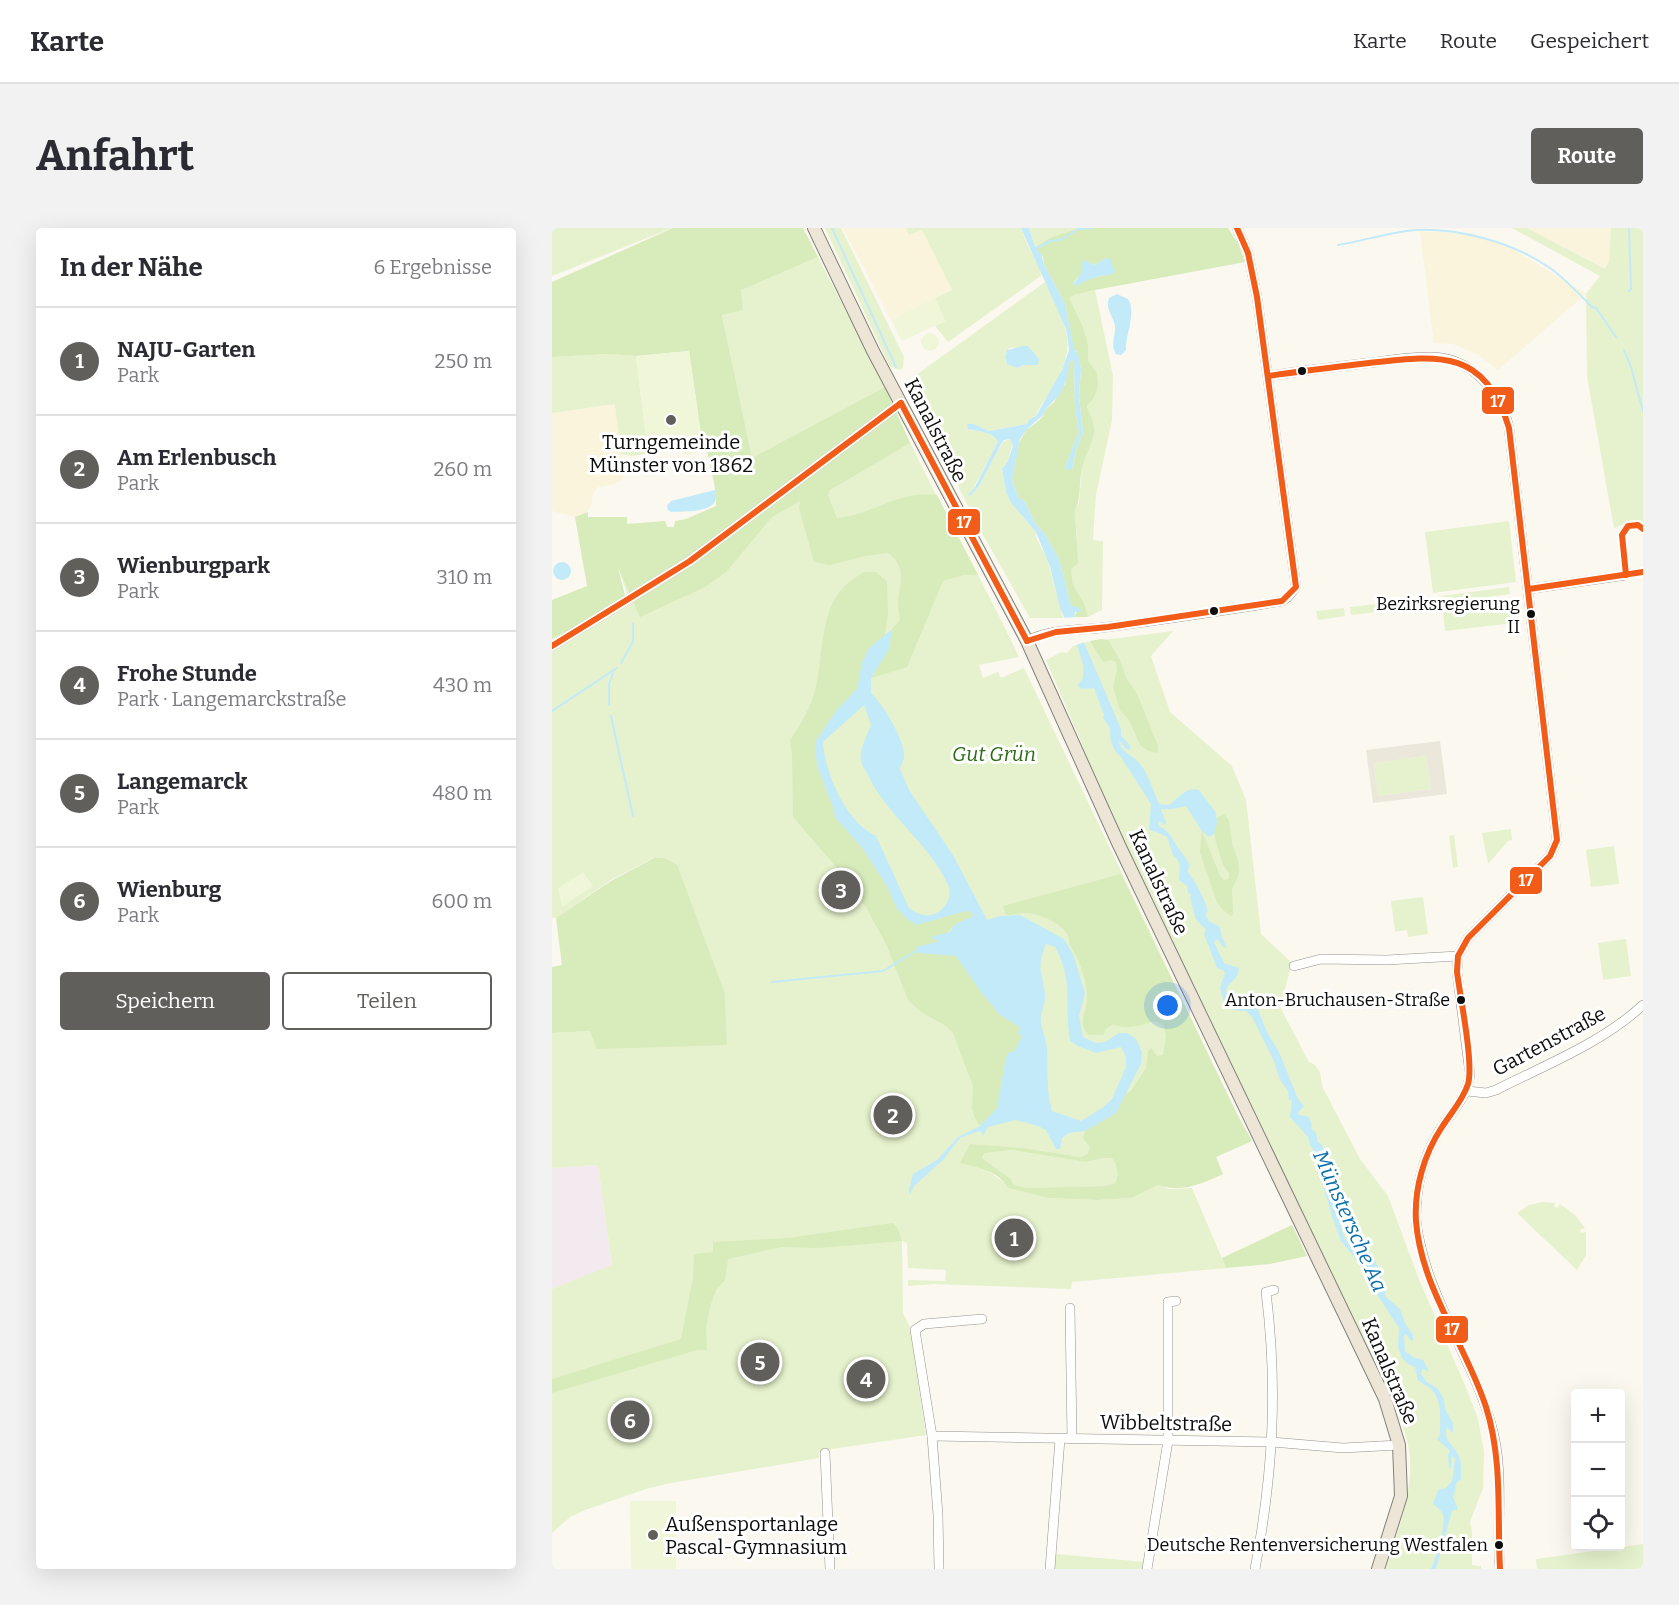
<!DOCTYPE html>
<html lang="de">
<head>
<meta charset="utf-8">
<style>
  :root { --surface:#fff; --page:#f2f2f3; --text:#2b2b33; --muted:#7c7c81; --line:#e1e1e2; --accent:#605f5c }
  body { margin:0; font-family:Bitter,serif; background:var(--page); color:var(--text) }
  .controls { position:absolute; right:18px; bottom:18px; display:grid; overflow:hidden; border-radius:6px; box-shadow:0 6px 24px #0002 }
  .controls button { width:54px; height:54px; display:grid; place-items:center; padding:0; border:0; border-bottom:2px solid var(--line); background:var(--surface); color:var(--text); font:30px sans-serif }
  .you { position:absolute; left:616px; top:778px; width:21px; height:21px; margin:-15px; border:4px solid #fff; border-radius:50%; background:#1a73e8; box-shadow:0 0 0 9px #1a73e833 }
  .badge { display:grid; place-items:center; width:39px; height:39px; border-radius:50%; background:var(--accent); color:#fff; font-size:20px; font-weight:700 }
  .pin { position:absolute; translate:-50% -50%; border:3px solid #fff; box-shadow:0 2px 6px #0006 }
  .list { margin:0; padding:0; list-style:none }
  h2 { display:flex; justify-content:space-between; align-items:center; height:78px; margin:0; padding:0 24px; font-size:26px }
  h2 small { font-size:20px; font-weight:400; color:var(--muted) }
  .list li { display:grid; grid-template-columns:39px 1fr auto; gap:18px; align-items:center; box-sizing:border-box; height:108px; padding:0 24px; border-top:2px solid var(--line) }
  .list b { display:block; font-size:22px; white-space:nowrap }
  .list p { margin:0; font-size:20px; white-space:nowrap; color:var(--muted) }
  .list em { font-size:20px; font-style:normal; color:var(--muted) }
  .actions { display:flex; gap:12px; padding:18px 24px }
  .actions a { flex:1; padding:14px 0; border:2px solid var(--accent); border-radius:6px; text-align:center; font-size:21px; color:var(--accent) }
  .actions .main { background:var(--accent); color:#fff }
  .icon { flex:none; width:33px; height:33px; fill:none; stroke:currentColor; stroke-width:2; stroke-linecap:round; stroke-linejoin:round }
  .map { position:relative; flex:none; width:1091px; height:1341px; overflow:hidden; border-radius:6px }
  header { display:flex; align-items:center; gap:36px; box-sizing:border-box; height:84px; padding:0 30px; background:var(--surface); border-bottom:2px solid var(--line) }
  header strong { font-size:28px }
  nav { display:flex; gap:33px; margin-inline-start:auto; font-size:21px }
  .intro { display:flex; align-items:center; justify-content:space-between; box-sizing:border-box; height:144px; padding:0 36px }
  h1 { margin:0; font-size:42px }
  .button { padding:15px 27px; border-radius:6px; background:var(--accent); color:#fff; font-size:21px; font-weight:700 }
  main { display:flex; gap:36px; padding:0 36px }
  aside { flex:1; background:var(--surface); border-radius:6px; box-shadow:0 6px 24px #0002 }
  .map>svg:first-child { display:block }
  .industrial { fill:#f2eaee }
  .farmland { fill:#f9f4db }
  .green { fill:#e6f2cd; fill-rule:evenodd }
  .forest { fill:#d7ebbb; fill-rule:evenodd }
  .pitch { fill:#f0f6d8 }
  .plaza { fill:#ece7db; fill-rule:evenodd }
  .water { fill:#c2eaf9; fill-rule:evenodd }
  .pier { fill:#fbf8f0 }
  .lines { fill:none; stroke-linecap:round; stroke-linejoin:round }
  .stream { stroke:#c2eaf9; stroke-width:2 }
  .minor-casing { stroke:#94928f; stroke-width:10 }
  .major-casing { stroke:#81807c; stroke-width:14 }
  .minor { stroke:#fefefd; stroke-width:9 }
  .major { stroke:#ede6d7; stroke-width:12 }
  .bus-1-casing { stroke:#fff; stroke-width:10 }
  .bus-1 { stroke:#f25c19; stroke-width:6 }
  .bus-dot { fill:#0c0c0c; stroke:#fff; stroke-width:2 }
  .poi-dot { fill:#605f5c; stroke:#fff; stroke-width:2 }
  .labels { text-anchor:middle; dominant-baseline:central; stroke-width:6; stroke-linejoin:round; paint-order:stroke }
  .bus-label { font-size:18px; fill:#0c0c0c; stroke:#fff; text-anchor:end }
  .street-label { font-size:20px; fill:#0c0c0c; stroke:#fff }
  .poi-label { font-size:20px; fill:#0c0c0c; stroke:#fff }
  .park-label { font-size:20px; font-style:italic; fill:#2d6b16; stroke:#fff }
  .water-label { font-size:21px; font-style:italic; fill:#086fab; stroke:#fff }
  .line-badge { stroke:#fff; stroke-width:2 }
  .badge-label { font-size:16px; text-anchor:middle; font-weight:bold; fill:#fff }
</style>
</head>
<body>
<header>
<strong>Karte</strong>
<nav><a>Karte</a><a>Route</a><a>Gespeichert</a></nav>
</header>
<div class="intro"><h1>Anfahrt</h1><a class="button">Route</a></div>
<main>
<aside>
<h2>In der Nähe<small>6 Ergebnisse</small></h2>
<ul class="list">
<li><span class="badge">1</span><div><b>NAJU-Garten</b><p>Park</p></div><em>250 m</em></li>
<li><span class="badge">2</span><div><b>Am Erlenbusch</b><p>Park</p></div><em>260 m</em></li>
<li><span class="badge">3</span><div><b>Wienburgpark</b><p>Park</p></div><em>310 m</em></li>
<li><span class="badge">4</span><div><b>Frohe Stunde</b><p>Park · Langemarckstraße</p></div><em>430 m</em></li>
<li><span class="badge">5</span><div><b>Langemarck</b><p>Park</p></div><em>480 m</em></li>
<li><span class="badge">6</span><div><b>Wienburg</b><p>Park</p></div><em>600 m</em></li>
</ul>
<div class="actions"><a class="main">Speichern</a><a>Teilen</a></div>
</aside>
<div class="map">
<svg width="1091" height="1341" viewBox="0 0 1091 1341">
  <rect width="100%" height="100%" fill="#fbf8f0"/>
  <path class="industrial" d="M46,937L60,1038L0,1061V940Z"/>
  <g class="farmland">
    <path d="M291,0H354L357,7L370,2L400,62L339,92Z"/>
    <path d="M975,0H1059L1057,33L1053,41Z"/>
    <path d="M868,4L919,5L962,22L1034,66L946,142L927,127L901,116L882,115Z"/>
    <path d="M64,176L72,244L71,252L62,256L46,259L41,265L39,278L33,286L23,289L0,283V185Z"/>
  </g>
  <g class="green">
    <path d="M0,0H120L0,48Z"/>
    <path d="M273,0H289L352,129L351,140L347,142L338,139Z"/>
    <path d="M354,0H469L476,18L487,37L489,48L396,114L383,98L393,93L383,70L400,62L370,2L357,7Z"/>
    <path d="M477,0H527L500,9L483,19Z"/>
    <path d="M960,0H975L1053,41L1057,33L1059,0H1091V295C1078,287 1074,297 1062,300L1035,148L1034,66L1048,48Z"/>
    <path d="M266,29L333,159L200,231L170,86L191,82L188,62Z"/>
    <path d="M493,54C514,99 527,113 501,160C495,170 487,178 484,188L477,192L475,196L437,203L422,196L418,202C428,203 440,204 446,213L417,269L451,214L457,211L461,214L456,233L450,241L454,264L459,275L484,304V309L495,331L511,390H478L430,305L353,155ZM476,119L484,128L486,137H471L466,140L454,134L453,127L457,120Z"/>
    <path d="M543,62L561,148L560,192L544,267L541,312L551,313L550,382L536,389L532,375L521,357L519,341L525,312L523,283L527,275L530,237L536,222L542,197L537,187L535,178L542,170L545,145L536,133V117L516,70L522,67Z"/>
    <path d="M56,126L84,128L95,217L112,215L113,223L79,228L69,226L63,176L0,185V129Z"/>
    <path d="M338,170C376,259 426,341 467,429L427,437L431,450L446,444L449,450L472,440L683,882L529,929L471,920L418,916L433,941L453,955L456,960L496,970L546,972L580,970L606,957L617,961L640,960L674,1040L520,1054L519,1061L383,1056L356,1058V1052L393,1053L394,1042L356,1040L355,1015L350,1013L351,1085L358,1099L374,1207L267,1223V1230L119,1255L94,1261L33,1282L18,1289L0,1305V1061L60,1037L46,937L0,940V805L38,803L175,816L173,766L101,630L59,652L4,690H0V420L78,374L64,334L164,278Z"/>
    <path d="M957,293L964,354L881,365L873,304Z"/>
    <path d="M957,359L958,366L890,375L889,368Z"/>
    <path d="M869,371L870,379L832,383L831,375Z"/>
    <path d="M959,375L961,395L893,403L891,383Z"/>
    <path d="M824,376L825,384L799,387L798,379Z"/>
    <path d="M792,380L793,388L766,392L764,383Z"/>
    <path d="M621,403L599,428L618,484L680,538L694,572L709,706L740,735L728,779L757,834L763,837L768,844L770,858L808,931L836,968L868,1054L915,1162L926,1191L932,1224L931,1260L918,1294L920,1303V1337L929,1338V1341H834C845,1305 860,1269 858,1231C857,1208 845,1185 837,1164L696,876L541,548L528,511L494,432L510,424L515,425L521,418L528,415Z"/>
    <path d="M874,528L879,561L826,568L822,535Z"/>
    <path d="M959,601L960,612L956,613L936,636L930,605Z"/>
    <path d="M902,607L906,639L901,640L897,608Z"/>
    <path d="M1062,618L1067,656L1039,659L1034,622Z"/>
    <path d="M871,669L876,706L856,709L855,702L843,704L839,673Z"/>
    <path d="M1074,711L1079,748L1051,752L1046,715Z"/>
    <path d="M459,922L534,934L550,929L560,930C565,939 568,945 563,955L553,958L476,960L462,957L459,951L430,930L432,924Z"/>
    <path d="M990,974L1003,975L1002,979L1005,980L1008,976L1023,987L1033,1000L1028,1002L1029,1005L1034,1004V1027L1025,1042L965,985L977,977Z"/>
    <path d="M1091,1316V1341H985L984,1331Z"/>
    <path d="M503,1326L593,1334L592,1341H502Z"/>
  </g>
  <g class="forest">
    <path d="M121,0H251L266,29L189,62L191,82L170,87L200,230L333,159L358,215L278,262L276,267L285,290C319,288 348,261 385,267L426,347H411L391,353L355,439L319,450L337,421L340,401L348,392C347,386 346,379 346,373C348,354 355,339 336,325L313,328L278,337L262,334L247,280L248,273L220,289L174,344L153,359L88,389L66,339L74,372L0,411V372L35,358L23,289L36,284V289H75V296L113,293L115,299H122L123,293L134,291L164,278C165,257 156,235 154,214L150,213L137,123L84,128L56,126L0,129V54Z"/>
    <path d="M527,0H676L686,15L693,34L543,62L522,67L517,70L531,99L536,117V133L545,145L546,157L542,170L535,178C537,187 544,196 542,205C540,216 534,226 531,236C526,252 530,269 523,283L526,335L519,341L521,357L532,375L536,389H522L525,383L519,377L507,331L493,306L483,295L473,274L466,269L460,251L467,215L474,202L484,195L491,188L493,182L502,174L513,156L517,134L520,132L522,133L523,180L527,204L513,239L520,241L524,222L531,204L527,168L529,141L525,123L522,122L513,76L492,36L491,29L483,19L500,9ZM555,30L561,39L559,47H552L521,55L529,46L533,32L542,37Z"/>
    <path d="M312,344H324L335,354L336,385L333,407L317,420L305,461L284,483L264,513V530L266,540L282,582L283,589L311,621L335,658L344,679L364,697L414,683L420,685L421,688L402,697L389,713L365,719L404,727L429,764L448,787L468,799L470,808L462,825L457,824L454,829L445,880L428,898L423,890L420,880L421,858L401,805L394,798L369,784L356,772L335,718L314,679L280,634L241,589L240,526L238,513C246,500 255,486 260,472C273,438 265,383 293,358C298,353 305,348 312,344Z"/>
    <path d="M549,411L556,412L568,432L574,450L585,466L606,518V525L597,523L588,517L577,492L568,482L561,459L565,442L564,434L559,432L551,434L538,413Z"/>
    <path d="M672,586L677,592L680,616L686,632L687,646L680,661L681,686L679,688L671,682L665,674L652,637L648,624L650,603L668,648L672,652L677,651V645L671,637L663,610L662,604L665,590Z"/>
    <path d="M102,630H112L125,637L173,766L175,817L45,821L38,803L0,805V739L10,737L4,690L59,653Z"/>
    <path d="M569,646L683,882L700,913L664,929L671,946C649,956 630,965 606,957L580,970L546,972L496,970L456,960C447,943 425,939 408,935L418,916L471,920L529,929L536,926L538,919L531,910L533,903L564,885L573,866L579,863L594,840L596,823L599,820L605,828L611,827L614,808L612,798L603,793C588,797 575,803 561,796L553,802L552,807H536C524,792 537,782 535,766C534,748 526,730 517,715C520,699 488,685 474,685C468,685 461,687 454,687L451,678ZM459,922L534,934L550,930H560C565,939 568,945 563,955L553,958L476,960L462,957L459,951L430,930L432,925Z"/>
    <path d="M341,995L346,1001L350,1013L266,1020L229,1019L176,1031L173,1052L164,1062L158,1079L154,1099L155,1122H145L0,1165V1151L129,1111L141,1050L142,1026L161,1024V1014L236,1010Z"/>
    <path d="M740,997L755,1028L718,1036L674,1040L670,1030Z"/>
  </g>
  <g class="pitch">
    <path d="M383,70L393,93L350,113L339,92Z"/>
    <circle cx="378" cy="114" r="9"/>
    <path d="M137,123L150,213L146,214L148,224L132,227L130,219L112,221L111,215L95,217L84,128Z"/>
    <path d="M31,644L41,658L10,679L6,660Z"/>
    <path d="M78,1273H124V1341H79Z"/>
  </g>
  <path class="plaza" d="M888,513L895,566L821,575L814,522ZM874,528L879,561L826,568L822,535Z"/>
  <g class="water">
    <path d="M469,0H477L483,19L489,26L492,36L513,76L522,121L526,125L529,141L527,168L531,204L524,222L520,241L516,242L513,239L527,204L523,180L522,133L520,132L517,134L516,148L508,166L493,182L491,187L474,202L468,211L460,251L466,269L473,274L483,295L493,306L507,331L519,377L529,381L528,384H523L522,391L569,501V507L579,519L578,522L574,521L567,512C568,524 581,527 588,536C597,547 601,563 607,576L617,577C627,570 634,558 647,562L664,585L665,594L662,606L657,609L650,603L634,578L620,581H609L614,595L612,597L608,593L606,594L607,598C622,607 617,608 627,621C631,627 635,630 638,638L635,643C643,652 654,673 656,684L653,685L657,693L668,699L670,709L675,720L671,719L665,711L662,714L672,735L687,740C686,754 676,753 674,763L678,769L688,775L700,776L705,779L715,804L727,824L746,871L752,878L745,886L757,889L760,898L759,900L764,905L766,914L770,917L779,935L811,1011L828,1042L834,1069L848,1081L853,1095L861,1107V1112L859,1113L854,1106L852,1108L853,1123L861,1129L871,1132L877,1143L870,1141L869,1146L875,1154L886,1161L892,1171L893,1181L901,1195V1205L895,1199C890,1212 903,1218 907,1228C910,1235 909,1246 909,1252L906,1253L903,1258L904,1261L901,1269L906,1281L900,1283L884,1341H879C884,1330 894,1298 891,1287C889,1282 885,1279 881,1276L886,1262L894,1260L900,1253L903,1231L900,1227L899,1240L897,1241L896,1226L898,1223L885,1211L888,1207C888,1191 891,1172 878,1160C874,1157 870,1156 866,1152L863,1139L856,1136L850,1130L846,1119L847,1100L822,1062L818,1048L789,1013L780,988L769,950L765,944L769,932L758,917L756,909L738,889L740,871L737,873L736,863L728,852L721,831L700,789L694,783L682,782L675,778L671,771L668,759L673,745L671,742L665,740L652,706L654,702L643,690C643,681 637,674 639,666L636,665L635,658L627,652L628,637L625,631L621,627L615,609C609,606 605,604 597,602L599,576L569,529C559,521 558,511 558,500L551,490L552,487L542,460L529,461L526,457L531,450V437L527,423L508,380L498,339L484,304L459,275L454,264L450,241L456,233L461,218L458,211L452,212L449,216L427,258L417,269L416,267L423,259L446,213C439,203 427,204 416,201L415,196H422L437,203L475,196L477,192L484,188L510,142L517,122L516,114L514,101ZM773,939L775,940L783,968L793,982L803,1010L817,1038L812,1035L792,1009L781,970L772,952L771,944Z"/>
    <path d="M555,30L558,31L563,43L559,47C547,46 535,52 524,58L521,56L529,46L530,35L533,32L542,37Z"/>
    <path d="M565,66L576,71C585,84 573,108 574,122L569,127L564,126C558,117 564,107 563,98C561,87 553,81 557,70Z"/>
    <path d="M471,118H476L487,131L486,137H471L466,140L455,136L453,129L455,122Z"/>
    <path d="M163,262C171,286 134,283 119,284L116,282L115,278L119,273Z"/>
    <circle cx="10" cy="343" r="9"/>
    <path d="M340,401L337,421L319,450V465C330,475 353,512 352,528C352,532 349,537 348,541L357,562L401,627L435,692L448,688L468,687L512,711L521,726L533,765L527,788L531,809L544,815L553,814L567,805H575L584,811L590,824L589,836L564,885L533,903L517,905L510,910L508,921H504L494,902L486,898L464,892L436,899L429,911L431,906L428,903L408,910L391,932L362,958L358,967L357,962L361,946L385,932L406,909L428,898L445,880L454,829L457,824H462L470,808L466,805L468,799L448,787L429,764L404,728L367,725L364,723L365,719L387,713L378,709L398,704L402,697L421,688L420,685L414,683L364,697L354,690L344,679L335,658L311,621L283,589L282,582L266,540L264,530V513L284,483L305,461L310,435L317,420ZM312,477L319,497C315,507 307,522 309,533C310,537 313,542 315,545C334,588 377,614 396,657C401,668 393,683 382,686C372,689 365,686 357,680L324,608C294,594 273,546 271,514ZM494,716L503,719C522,753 512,777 518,813L526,818L544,825L569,819L574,829V839L560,871L550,880L529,893L500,883C494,862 496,843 495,822C495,812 490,803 489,794C488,785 494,776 493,766C490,742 484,741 494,716Z"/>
  </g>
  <path class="pier" d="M525,389L536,413L521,418L508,390Z"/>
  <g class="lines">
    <g class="stream">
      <path d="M280,0L344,139"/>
      <path d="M1077,0L1079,61L1077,63"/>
      <path d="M786,17C811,13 838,4 863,2C907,0 959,14 995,38C1012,49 1026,65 1040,79L1044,80L1064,109"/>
      <path d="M484,20L499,13L511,11L526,1L540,0"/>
      <path d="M1072,122L1079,139L1091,183"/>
      <path d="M355,155L362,173"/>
      <path d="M69,435L81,414V396"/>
      <path d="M57,477V456L61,445"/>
      <path d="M0,483L65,440"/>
      <path d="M59,488L81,588"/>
      <path d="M220,754L331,743L364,723"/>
    </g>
    <defs>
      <g id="minor">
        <path d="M716,148C749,143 782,139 816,135C835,133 855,129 875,129C918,128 948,161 957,200L1005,612L998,628L916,710L906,728L905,744L918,846C915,871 898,885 886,905C871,930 864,959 864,988C864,1005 870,1024 875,1041C892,1094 924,1142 939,1196C953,1243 944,1293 948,1341"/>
        <path d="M977,361L1074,347"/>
        <path d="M475,413C500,400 528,403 556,399C614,391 672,383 730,373L736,369L744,359L705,69L696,25L685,0"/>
        <path d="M0,418L138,333L349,175"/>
        <path d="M742,738L769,731L835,732L906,728"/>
        <path d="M915,863L934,865L944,862C993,837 1050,815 1091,777"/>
        <path d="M518,1080L520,1211"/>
        <path d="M380,1208L720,1214L791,1220L847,1217"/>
        <path d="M273,1225L278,1341"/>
        <path d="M387,1341L386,1287L380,1208L363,1102L372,1096L430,1091"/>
        <path d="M498,1341L508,1211"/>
        <path d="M595,1341L616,1213V1074L624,1073"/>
        <path d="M703,1341C721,1246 726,1160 714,1064L722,1062"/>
      </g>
      <path id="major" d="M262,0L321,123L475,413L567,617L833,1171L847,1217L849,1268L826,1341"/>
    </defs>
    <use href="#minor" class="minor-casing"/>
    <use href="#major" class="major-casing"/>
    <use href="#minor" class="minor"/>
    <use href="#major" class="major"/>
    <defs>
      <g id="bus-1">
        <path d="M716,148C750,143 783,139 817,135C886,127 933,120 957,200L1005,612L998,628L916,710L906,728L905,744C908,768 922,836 916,856C911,872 899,885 890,899C872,926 862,961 864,993C869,1060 914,1117 934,1179C951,1233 945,1286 948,1341"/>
        <path d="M349,175L475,413"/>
        <path d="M1074,347L1070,307L1076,298L1086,297L1091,301"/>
        <path d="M977,361L1091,344"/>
        <path d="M475,413L504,404L556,399L730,373L744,359L705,69L696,25L685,0"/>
        <path d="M0,418L138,333L349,175"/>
      </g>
    </defs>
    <use href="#bus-1" class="bus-1-casing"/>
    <use href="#bus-1" class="bus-1"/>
  </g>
  <g class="bus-dot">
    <circle cx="750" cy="143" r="5"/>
    <circle cx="662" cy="383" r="5"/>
    <circle cx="979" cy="386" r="5"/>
    <circle cx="909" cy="772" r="5"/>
    <circle cx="947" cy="1317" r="5"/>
  </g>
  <g class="poi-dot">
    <circle cx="119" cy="192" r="6"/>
    <circle cx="101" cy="1307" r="6"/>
  </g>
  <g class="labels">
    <g class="bus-label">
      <text x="968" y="376">Bezirksregierung<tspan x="968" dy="23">II</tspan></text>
      <text x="898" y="772">Anton-Bruchausen-Straße</text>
      <text x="936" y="1317">Deutsche Rentenversicherung Westfalen</text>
    </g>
    <g class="street-label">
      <text transform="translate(384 202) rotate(63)">Kanalstraße</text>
      <text transform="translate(607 654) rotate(65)">Kanalstraße</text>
      <text transform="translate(997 813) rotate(-28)">Gartenstraße</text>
      <text transform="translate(838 1143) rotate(67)">Kanalstraße</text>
      <text transform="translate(614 1195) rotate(1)">Wibbeltstraße</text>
    </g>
    <g class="poi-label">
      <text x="119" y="214">Turngemeinde<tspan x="119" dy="23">Münster von 1862</tspan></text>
      <text x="113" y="1296" text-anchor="start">Außensportanlage<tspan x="113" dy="23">Pascal-Gymnasium</tspan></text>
    </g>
    <g class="park-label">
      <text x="442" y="526">Gut Grün</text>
    </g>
    <g class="water-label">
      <text transform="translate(798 993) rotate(66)">Münstersche Aa</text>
    </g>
  </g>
  <g class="line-badge">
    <rect x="929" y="158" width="34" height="29" rx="6" fill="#f25c19"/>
    <rect x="395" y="280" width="34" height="28" rx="6" fill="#f25c19"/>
    <rect x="957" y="638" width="34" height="29" rx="6" fill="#f25c19"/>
    <rect x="883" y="1087" width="34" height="29" rx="6" fill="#f25c19"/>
  </g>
  <g class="badge-label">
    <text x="946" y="179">17</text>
    <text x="412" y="300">17</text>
    <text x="974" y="658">17</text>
    <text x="900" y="1107">17</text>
  </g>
</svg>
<div class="controls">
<button>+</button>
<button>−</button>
<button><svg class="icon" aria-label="locate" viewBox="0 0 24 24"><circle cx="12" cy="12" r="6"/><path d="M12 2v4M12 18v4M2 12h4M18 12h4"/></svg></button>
</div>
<div class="you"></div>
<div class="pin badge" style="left:462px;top:1010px">1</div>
<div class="pin badge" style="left:341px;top:887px">2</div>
<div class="pin badge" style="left:289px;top:662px">3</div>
<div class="pin badge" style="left:314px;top:1151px">4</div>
<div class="pin badge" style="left:208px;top:1134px">5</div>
<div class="pin badge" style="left:78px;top:1192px">6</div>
</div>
</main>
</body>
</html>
